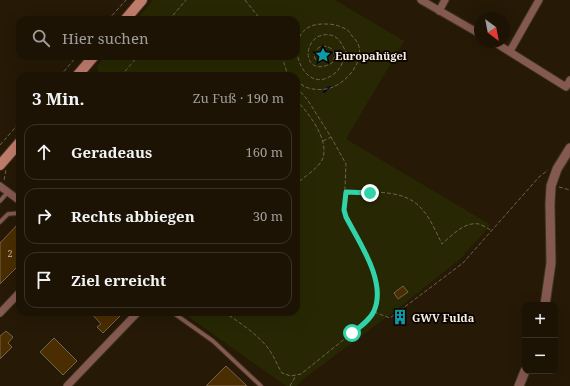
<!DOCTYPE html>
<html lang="de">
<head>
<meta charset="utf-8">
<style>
  :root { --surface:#1c1304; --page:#292013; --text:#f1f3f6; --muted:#a09e9a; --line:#3a3226 }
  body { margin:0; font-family:"Noto Serif",serif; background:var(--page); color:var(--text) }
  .controls { position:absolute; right:12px; bottom:12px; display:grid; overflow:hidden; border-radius:8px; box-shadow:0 4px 16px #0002 }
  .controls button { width:36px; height:36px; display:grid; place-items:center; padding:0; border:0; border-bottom:1px solid var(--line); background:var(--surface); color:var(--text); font:20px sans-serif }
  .compass { position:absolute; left:474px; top:12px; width:36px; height:36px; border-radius:50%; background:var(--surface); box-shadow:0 4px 16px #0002; rotate:148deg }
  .stop { position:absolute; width:12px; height:12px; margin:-9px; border:3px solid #31d4a9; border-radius:50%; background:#fff }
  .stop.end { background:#31d4a9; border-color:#fff; box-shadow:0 1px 4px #0008 }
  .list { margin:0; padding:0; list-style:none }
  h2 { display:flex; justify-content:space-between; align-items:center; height:52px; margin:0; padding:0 16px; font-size:17px }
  h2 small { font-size:13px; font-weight:400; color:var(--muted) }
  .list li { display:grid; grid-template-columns:26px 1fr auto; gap:12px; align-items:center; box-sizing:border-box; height:56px; margin:0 8px 8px; padding:0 8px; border:1px solid var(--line); border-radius:12px }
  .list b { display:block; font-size:15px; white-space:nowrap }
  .list em { font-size:13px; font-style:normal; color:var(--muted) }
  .icon { flex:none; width:22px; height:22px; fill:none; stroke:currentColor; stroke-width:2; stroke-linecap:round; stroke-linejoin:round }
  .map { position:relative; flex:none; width:570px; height:386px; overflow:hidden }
  .search { position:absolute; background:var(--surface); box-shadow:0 4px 16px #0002; left:16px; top:16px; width:284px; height:44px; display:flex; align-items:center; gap:10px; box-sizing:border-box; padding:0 14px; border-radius:12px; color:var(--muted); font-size:15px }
  .panel { position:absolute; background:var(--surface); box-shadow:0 4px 16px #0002; left:16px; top:72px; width:284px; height:244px; border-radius:12px }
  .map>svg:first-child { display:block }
  .green { fill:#272803 }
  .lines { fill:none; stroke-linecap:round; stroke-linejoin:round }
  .stream { stroke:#000829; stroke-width:2 }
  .building { fill:#4a2d00; stroke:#74634f }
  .service-casing { stroke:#3f3321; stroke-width:5.5 }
  .minor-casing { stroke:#3f3321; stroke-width:9 }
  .tertiary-casing { stroke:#3f3321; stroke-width:11 }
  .secondary-casing { stroke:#3f3321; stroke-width:12 }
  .path { stroke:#6e6251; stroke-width:1; stroke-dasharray:4 2; stroke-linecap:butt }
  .service { stroke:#84594f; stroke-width:3.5 }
  .minor { stroke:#84594f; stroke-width:7 }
  .tertiary { stroke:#84594f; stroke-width:9 }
  .secondary { stroke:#c07c6b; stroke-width:10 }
  .route { stroke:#31d4a9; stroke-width:5 }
  .labels { text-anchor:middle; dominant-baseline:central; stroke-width:3.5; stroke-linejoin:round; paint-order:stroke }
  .number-label { font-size:9px; fill:#ccbeaa }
  .poi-label { font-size:11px; font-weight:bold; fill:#f8eee3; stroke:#0b0502; text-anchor:start }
</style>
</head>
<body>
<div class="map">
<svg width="570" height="386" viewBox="0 0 570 386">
  <rect width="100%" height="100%" fill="#261906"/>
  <path class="green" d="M153,0H335L404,41L346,139L491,225L460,259L395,311L302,380L297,386H286L182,312H296V76H100L97,66L105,56H296V20H136Z"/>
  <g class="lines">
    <path class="stream" d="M324,92L328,88L331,87"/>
  </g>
  <g class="building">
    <path d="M20,222V264L0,284V243Z"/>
    <path d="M403,286L408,292L398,299L394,293Z"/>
    <path d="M90,312H124L103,333L97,327L101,324Z"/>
    <path d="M6,331L13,337L8,343L12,347L0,359V336Z"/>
    <path d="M54,338L77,361L63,375L40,352Z"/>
    <path d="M226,366L247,386H206Z"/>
  </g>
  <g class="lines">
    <defs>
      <g id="service">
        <path d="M0,201L8,192"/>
        <path d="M0,222L8,214L20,213"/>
        <path d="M172,312L213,341L261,386"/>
      </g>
      <g id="minor">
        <path d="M421,0L480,34"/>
        <path d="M439,11L445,0"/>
        <path d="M494,42L566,87L570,80"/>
        <path d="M510,51L539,0"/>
        <path d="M0,186L20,201"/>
        <path d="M0,313L20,292"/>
        <path d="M67,386L138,312"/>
      </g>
      <g id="tertiary">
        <path d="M545,305L551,263L550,204L551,186L557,169L570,148"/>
        <path d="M519,386L525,371"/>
      </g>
      <g id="secondary">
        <path d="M125,20L142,0"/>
        <path d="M77,76L94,56"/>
        <path d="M0,165L20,142"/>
      </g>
    </defs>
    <use href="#service" class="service-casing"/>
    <use href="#minor" class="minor-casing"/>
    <use href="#tertiary" class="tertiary-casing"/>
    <use href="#secondary" class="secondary-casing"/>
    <g class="path">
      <path d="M245,0L261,20"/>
      <path d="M108,20L126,0"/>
      <path d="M169,20L186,0"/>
      <path d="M282,56L288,76"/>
      <path d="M60,76L77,56"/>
      <path d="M121,76L138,56"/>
      <path d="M296,87L302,84L303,86C311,90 324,91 333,87C348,81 365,60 358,44C357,41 354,38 352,36C349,31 347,29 341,27C335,24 329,24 323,24C279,24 298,91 327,78C340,72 342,65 346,52C344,48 341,42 338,39C334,35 328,34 323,35C301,39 303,79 332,63L335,56L332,49C323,44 318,45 314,55L315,59L319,61"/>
      <path d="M296,100C308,112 329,139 323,158C319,168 304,177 296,184"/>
      <path d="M323,141L331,137"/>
      <path d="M0,145L20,122"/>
      <path d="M4,180L6,170"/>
      <path d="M559,187L570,190"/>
      <path d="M345,192C369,193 402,188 420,207C430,217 436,232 442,244C451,236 465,221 479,224C483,225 488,229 491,230"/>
      <path d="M224,312C240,323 256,333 268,348C274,356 277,365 282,373L291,376L301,374L352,333L369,318C392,288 360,246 346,217L344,210L346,164L331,137L307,99L296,87"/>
      <path d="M374,312L390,318L463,263L539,177L548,170"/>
      <path d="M290,386L295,377"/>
    </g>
    <use href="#service" class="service"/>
    <use href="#minor" class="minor"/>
    <use href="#tertiary" class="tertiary"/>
    <use href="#secondary" class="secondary"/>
  </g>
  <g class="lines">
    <path class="route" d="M352,333C360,327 370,320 374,311C387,282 359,242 346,217L344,210L346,192L370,193"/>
  </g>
  <defs>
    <symbol id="sight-bare" viewBox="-9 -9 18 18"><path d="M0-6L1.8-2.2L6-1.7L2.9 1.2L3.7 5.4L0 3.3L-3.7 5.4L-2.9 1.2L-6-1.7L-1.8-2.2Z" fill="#0f9aa8" stroke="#0b0502" stroke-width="2.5" paint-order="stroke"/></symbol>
    <symbol id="building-bare" viewBox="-9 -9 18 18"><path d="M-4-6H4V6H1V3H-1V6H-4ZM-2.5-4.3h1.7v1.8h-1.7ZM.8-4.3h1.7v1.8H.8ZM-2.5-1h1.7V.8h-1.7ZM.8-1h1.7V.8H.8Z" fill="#0f9aa8" stroke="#0b0502" stroke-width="2.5" paint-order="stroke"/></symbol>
  </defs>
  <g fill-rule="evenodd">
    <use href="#sight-bare" x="312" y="44" width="22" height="22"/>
    <use href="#building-bare" x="389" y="306" width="22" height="22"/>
  </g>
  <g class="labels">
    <g class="number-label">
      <text x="10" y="253">2</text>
    </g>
    <g class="poi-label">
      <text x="335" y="55">Europahügel</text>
      <text x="412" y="317">GWV Fulda</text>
    </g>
  </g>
</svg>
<div class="controls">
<button>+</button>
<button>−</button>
</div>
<svg class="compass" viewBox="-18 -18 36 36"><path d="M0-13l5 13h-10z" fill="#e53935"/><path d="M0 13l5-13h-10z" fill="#a09e9a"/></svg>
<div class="stop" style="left:352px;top:333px"></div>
<div class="stop end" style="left:370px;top:193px"></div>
<div class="search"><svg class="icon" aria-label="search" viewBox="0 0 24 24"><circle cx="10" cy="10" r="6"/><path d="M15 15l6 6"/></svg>Hier suchen</div>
<section class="panel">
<h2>3 Min.<small>Zu Fuß · 190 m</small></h2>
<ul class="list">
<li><svg class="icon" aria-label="ahead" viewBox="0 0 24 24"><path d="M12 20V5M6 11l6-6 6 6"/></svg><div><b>Geradeaus</b></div><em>160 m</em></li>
<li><svg class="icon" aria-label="right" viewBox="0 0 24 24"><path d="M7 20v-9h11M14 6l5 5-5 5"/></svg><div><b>Rechts abbiegen</b></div><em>30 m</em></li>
<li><svg class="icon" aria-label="arrive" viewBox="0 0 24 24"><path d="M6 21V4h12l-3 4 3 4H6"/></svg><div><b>Ziel erreicht</b></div></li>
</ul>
</section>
</div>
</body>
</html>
